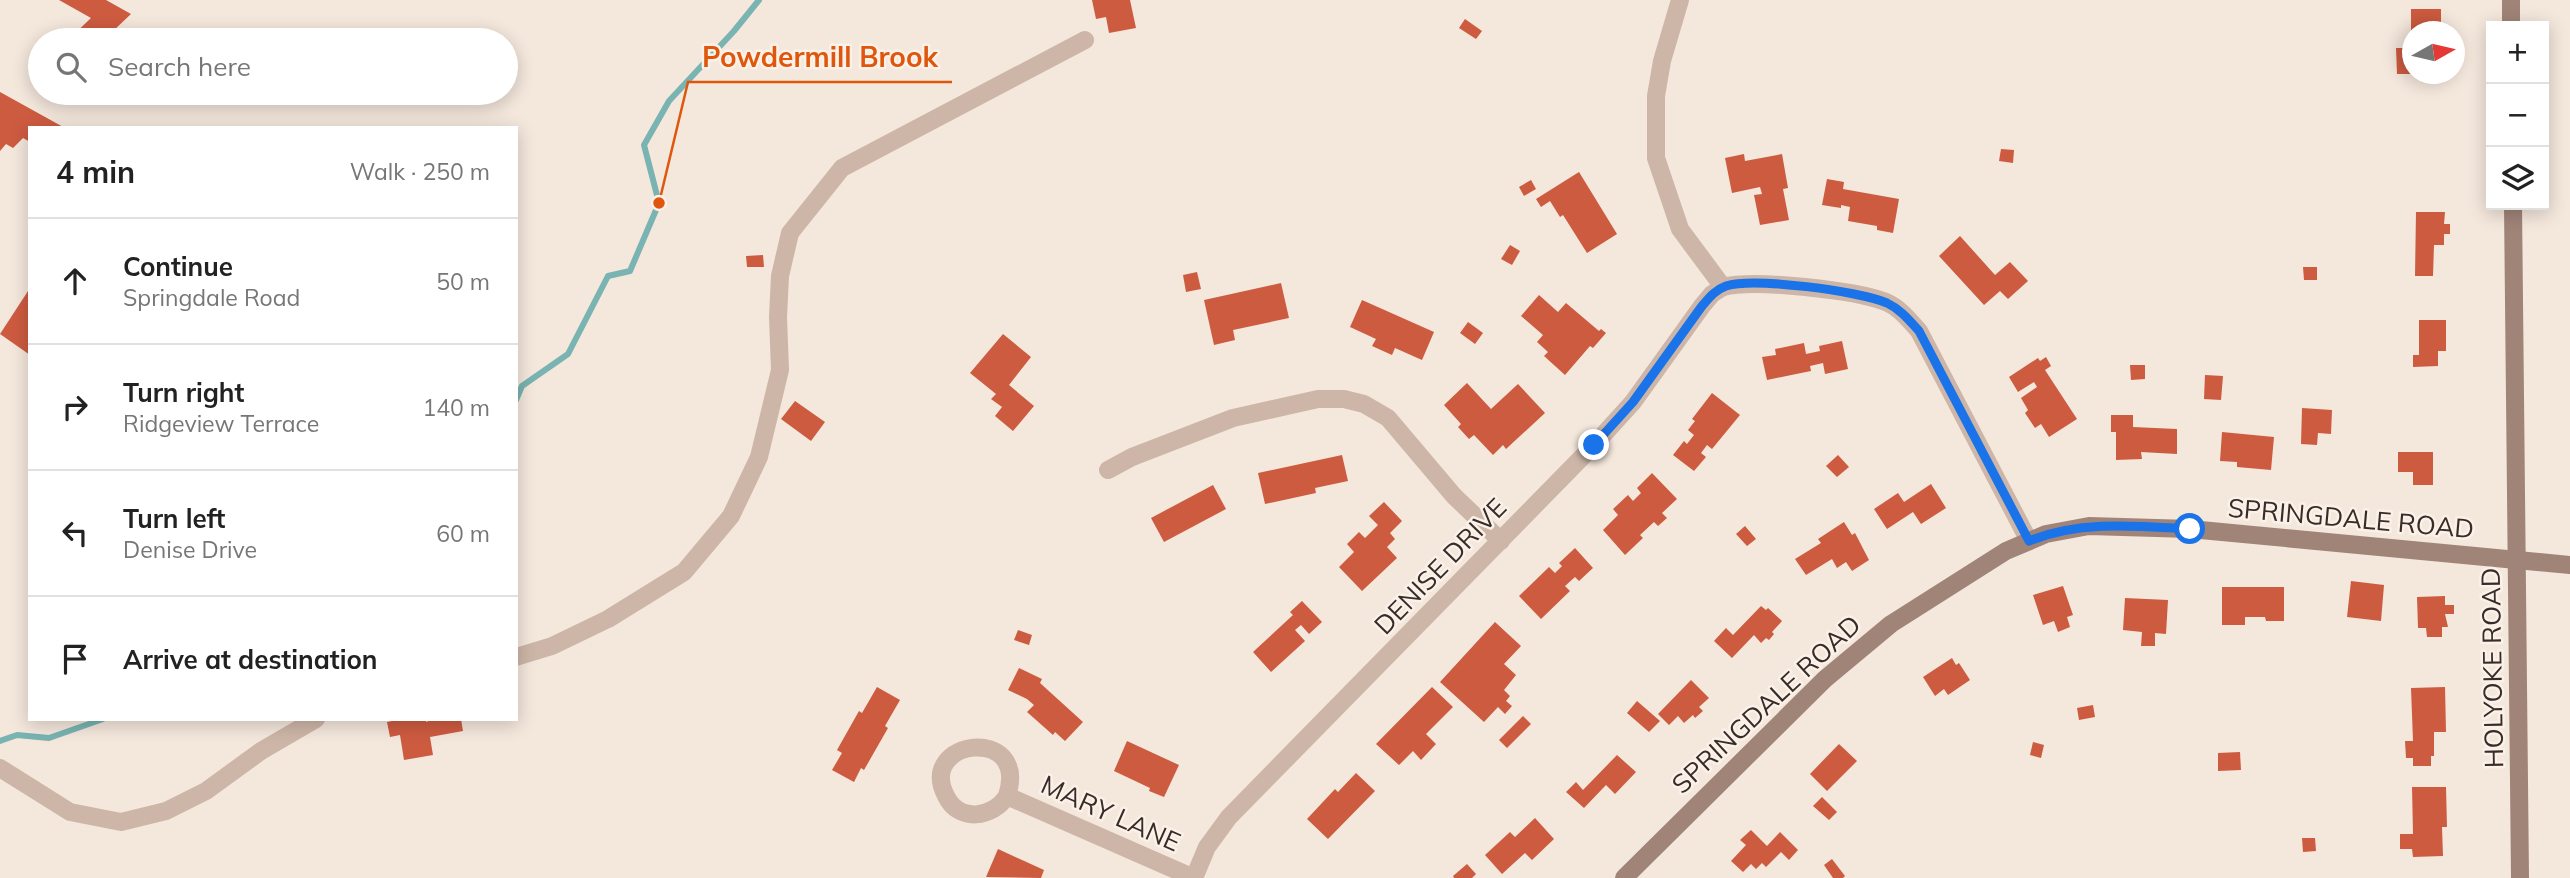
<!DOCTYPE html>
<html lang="en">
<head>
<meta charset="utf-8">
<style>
  :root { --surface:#fff; --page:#f2f2f2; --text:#222; --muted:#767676; --line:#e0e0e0 }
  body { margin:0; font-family:Mulish,sans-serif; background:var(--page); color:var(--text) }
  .controls { position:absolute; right:21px; top:21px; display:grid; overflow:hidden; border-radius:0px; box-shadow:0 4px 18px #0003 }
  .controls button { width:63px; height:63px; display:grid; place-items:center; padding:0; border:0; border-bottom:2px solid var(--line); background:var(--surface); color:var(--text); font:35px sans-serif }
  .compass { position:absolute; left:2402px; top:21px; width:63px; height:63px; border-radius:50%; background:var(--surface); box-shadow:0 4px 18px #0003; rotate:82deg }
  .stop { position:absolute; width:21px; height:21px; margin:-16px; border:5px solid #1a73e8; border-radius:50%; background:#fff }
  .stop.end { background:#1a73e8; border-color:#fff; box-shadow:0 2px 7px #0008 }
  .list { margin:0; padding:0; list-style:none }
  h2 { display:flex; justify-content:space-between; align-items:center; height:91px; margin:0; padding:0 28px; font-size:30px }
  h2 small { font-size:23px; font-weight:400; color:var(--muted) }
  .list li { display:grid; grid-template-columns:46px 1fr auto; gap:21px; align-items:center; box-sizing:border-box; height:126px; padding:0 28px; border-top:2px solid var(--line) }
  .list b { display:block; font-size:26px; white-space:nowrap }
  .list p { margin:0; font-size:23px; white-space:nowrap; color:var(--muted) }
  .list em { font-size:23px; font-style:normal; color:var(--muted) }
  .icon { flex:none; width:38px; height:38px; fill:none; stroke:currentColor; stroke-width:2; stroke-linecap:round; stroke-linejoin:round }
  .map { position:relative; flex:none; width:2570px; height:878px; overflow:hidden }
  .search { position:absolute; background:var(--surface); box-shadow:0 4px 18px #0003; left:28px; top:28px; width:490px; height:77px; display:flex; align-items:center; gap:18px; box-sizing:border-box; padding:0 24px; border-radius:38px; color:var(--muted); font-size:26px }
  .panel { position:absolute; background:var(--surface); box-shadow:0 4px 18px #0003; left:28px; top:126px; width:490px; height:595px; border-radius:0px }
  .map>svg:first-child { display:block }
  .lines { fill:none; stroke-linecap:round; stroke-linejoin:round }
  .stream { stroke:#79b3b2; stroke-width:6 }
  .building { fill:#cd5b40 }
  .street { stroke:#cdb6a7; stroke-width:18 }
  .secondary { stroke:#a08478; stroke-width:18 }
  .route { stroke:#1a73e8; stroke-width:9 }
  .labels { text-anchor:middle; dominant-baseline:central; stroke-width:5; stroke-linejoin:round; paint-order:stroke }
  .street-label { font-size:26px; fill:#382c28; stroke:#fbf1e8 }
  .leader { fill:none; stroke:#df570d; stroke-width:2.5 }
  .callout-dot { fill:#df570d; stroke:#fbf1e8; stroke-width:2.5 }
  .callout-label { font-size:28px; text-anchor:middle; font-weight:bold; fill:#df570d; stroke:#fbf1e8; stroke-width:5; stroke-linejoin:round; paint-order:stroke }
</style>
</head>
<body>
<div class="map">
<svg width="2570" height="878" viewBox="0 0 2570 878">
  <rect width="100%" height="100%" fill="#f4e7dc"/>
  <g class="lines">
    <g class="stream">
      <path d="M516,400L522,386L568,354L608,276L630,271L659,203L644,145L669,101L734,31L759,0"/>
      <path d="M0,741L17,735L49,738L103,719"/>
    </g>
  </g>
  <g class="building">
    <path d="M59,0H106L131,14L112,32L126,40H68L91,18Z"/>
    <path d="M1092,0H1130L1136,28L1109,33L1106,17L1096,19Z"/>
    <rect x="2411" y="9" width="30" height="23"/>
    <path d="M1465,19L1482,31L1476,39L1459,28Z"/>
    <path d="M2396,48H2412V74H2397Z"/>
    <path d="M0,92L65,128H30V142L23,138L13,148L6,144L0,151Z"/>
    <path d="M2001,149L2014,150L2013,163L1999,161Z"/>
    <path d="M1744,154L1745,161L1782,154L1788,188L1783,189L1789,220L1760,225L1754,195L1762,194L1760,187L1732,193L1725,158Z"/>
    <path d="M1579,172L1617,234L1587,253L1563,215L1560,217L1550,201L1541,207L1536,199Z"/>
    <path d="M1827,179L1844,182L1843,189L1899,199L1893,233L1877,230V226L1848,221L1850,207L1841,205V208L1822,205Z"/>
    <path d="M1531,180L1536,189L1524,196L1519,187Z"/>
    <path d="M2416,212H2445L2444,224H2450V234H2444V245H2434L2433,276H2415Z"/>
    <path d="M1960,236L1995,275L2010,262L2028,281L2008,299L2000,291L1984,305L1939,256Z"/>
    <path d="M1510,245L1520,251L1512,265L1501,259Z"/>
    <path d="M763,255L764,267H747L746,256Z"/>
    <path d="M2303,267H2317V280H2304Z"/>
    <path d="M1197,272L1201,289L1186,292L1183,275Z"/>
    <path d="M1281,283L1289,318L1233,330L1235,340L1214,345L1204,300Z"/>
    <path d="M30,288V355L0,334Z"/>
    <path d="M1539,295L1558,312L1566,303L1599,331L1601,329L1606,333L1593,348L1590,346L1565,375L1544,356L1548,352L1537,342L1543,335L1521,316Z"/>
    <path d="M1362,300L1434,332L1422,360L1395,348L1392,355L1372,346L1376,339L1350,327Z"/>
    <path d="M2419,320H2446V351H2438V366L2413,367V355H2419Z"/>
    <path d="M1468,322L1483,333L1475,344L1460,333Z"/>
    <path d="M1003,334L1031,357L1009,385L1034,406L1013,431L995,416L1002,407L991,399L996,394L970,373Z"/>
    <path d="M1842,341L1848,369L1825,374L1823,363L1810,366L1811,371L1767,380L1762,357L1776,355L1775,349L1804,343L1806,354L1820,351L1819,346Z"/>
    <path d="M2046,357L2051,366L2045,370L2077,419L2049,437L2041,424L2035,428L2025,413L2028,410L2021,398L2037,387L2034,382L2018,392L2009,377L2038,358L2040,361Z"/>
    <path d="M2130,365H2145V379L2131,380Z"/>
    <path d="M2205,375L2223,376L2221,400L2204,399Z"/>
    <path d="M1467,383L1491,409L1518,384L1545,413L1506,449L1503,445L1493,455L1474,435L1469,439L1458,427L1461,424L1444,405Z"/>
    <path d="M1712,393L1740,415L1712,449L1707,445L1701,453L1706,457L1694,471L1673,455L1684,441L1687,444L1694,435L1688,430L1695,421L1692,419Z"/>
    <path d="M795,401L825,422L811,441L781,419Z"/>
    <path d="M2302,408L2332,410L2331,434L2318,433L2317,445L2301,444Z"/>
    <path d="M2111,415H2133V427L2177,429V454L2141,452L2142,459L2116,460V432H2111Z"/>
    <path d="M2222,432L2274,437L2271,470L2237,467V462L2220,461Z"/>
    <path d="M2398,452H2433V485H2413V472H2398Z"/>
    <path d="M1342,455L1348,481L1315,488L1316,493L1265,504L1258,473Z"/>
    <path d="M1838,455L1849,467L1837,477L1826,466Z"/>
    <path d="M1652,473L1677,499L1662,513L1667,518L1658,526L1654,522L1640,535L1643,538L1625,555L1603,530L1618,515L1613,509L1628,495L1633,501L1641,493L1637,488Z"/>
    <path d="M1931,484L1946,508L1921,524L1913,512L1887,529L1874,509L1898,493L1904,502Z"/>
    <path d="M1213,485L1226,509L1164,542L1151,518Z"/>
    <path d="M1384,502L1402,521L1390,533L1395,539L1387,547L1397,558L1362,591L1339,567L1354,552L1347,544L1359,532L1365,538L1378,525L1369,516Z"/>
    <path d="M1844,522L1852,535L1855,533L1869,560L1852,571L1846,562L1837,568L1832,559L1806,575L1795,559L1821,543L1818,539Z"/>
    <path d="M1745,526L1756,539L1747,546L1736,534Z"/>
    <path d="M1575,548L1593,568L1579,581L1575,577L1565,586L1570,591L1541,619L1519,596L1549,567L1555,573L1562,566L1559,563Z"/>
    <path d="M2351,581L2384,585L2381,621L2347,617Z"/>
    <path d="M2063,586L2073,615L2067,617L2070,627L2058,632L2054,621L2043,625L2033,595Z"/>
    <path d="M2222,587H2284V621H2266L2265,617H2245V625H2222Z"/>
    <path d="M2445,596V605H2454V614H2445L2448,627H2442V637H2427L2426,628H2418L2417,597Z"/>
    <path d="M2125,598L2168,600L2166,634L2155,633V646H2141L2142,632L2123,630Z"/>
    <path d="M1302,601L1322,622L1309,634L1301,625L1295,630L1305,641L1271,672L1253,652L1293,615L1290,612Z"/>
    <path d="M1761,606L1766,610L1768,608L1782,621L1772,632L1774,634L1769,640L1766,638L1761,643L1754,635L1732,658L1714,641L1726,628L1733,635Z"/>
    <path d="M1495,622L1521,646L1504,664L1516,675L1504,690L1510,696L1506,701L1512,706L1505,714L1498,707L1484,722L1440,682Z"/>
    <path d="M1018,630L1032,635L1029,645L1014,640Z"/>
    <path d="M1952,658L1956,665L1959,663L1970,680L1948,695L1944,689L1935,696L1923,677Z"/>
    <path d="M1019,668L1042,679L1040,683L1083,722L1065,741L1055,732L1053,735L1027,712L1034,705L1027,699L1008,690Z"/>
    <path d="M1691,680L1709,698L1699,707L1703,711L1695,718L1693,715L1684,723L1678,716L1669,725L1658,714Z"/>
    <path d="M877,687L900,700L885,726L888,728L864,770L861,768L854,782L832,770L842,753L837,750L859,711L862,713Z"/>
    <path d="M1432,687L1453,707L1426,734L1436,744L1421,760L1413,751L1399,765L1376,744Z"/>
    <path d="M2445,687L2446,732H2434V756H2431V766H2413V758H2406L2405,741H2413L2411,688Z"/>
    <path d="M1637,701L1660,721L1649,732L1627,713Z"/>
    <path d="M2093,705L2095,717L2079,720L2077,708Z"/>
    <path d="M1523,716L1531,724L1507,748L1499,740Z"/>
    <path d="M402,719H426V722L434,719H461L463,731L430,737L433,755L404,760L400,735L390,737L387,722Z"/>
    <path d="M1127,741L1179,765L1164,797L1149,791L1150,788L1114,771Z"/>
    <path d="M2033,742L2044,745L2041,758L2030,755Z"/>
    <path d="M1839,744L1857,761L1827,791L1810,774Z"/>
    <path d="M2240,752L2241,770L2218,771V753Z"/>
    <path d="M1617,755L1636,772L1615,794L1606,785L1584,808L1566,792L1576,782L1583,790Z"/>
    <path d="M1356,773L1375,791L1328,839L1307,819L1335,789L1338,792Z"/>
    <path d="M2412,787H2446L2447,827H2442L2443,856L2413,857L2412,849H2400V834H2413Z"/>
    <path d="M1822,797L1837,812L1829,820L1813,806Z"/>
    <path d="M1535,818L1554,839L1532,860L1525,853L1502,874L1485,855L1510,832L1515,837Z"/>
    <path d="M1751,830L1767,846L1780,832L1798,850L1789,860L1781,852L1766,867L1762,863L1756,869L1751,864L1743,872L1731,861L1746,845L1740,840Z"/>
    <path d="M2302,838H2315L2316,851L2303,852Z"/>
    <path d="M998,849L1044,870L1041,878L986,877Z"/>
    <path d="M1832,859L1845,876L1843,878H1833L1824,865Z"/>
    <path d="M1467,864L1476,874L1472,878H1454L1453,876Z"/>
  </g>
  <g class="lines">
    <g class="street">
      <path d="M1680,0L1662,61L1656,96V158L1680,229L1723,287C1755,279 1855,290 1886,302C1900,308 1909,320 1919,331L2029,541"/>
      <path d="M1108,470L1132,457L1233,418L1318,399H1344L1364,404L1388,418L1454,496L1501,541"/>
      <path d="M516,657L552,646L608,619L684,572L731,516L759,457L780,370L778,317L780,276L790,233L842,168L1085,40"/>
      <path d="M0,768L70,812L121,822L166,811L206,791L261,751L316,719"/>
      <path d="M1007,796C993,818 959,823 946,796C916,739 1030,724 1007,796L1194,878L1207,847L1229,817L1594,445L1633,402L1702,306L1712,294L1723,287"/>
    </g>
    <g class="secondary">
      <path d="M2511,0V26"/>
      <path d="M2513,205L2520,878"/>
      <path d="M1624,878L1825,679L1891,624L2006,551L2046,534L2089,526L2190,529L2570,565"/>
    </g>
  </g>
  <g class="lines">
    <path class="route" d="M1594,445L1633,402L1702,306C1709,298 1715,290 1726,286C1754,277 1859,291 1887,303C1900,309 1909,320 1919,331L2029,541C2081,520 2136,526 2190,529"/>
  </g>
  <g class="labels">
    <g class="street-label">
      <text transform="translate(2351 518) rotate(5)">SPRINGDALE ROAD</text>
      <text transform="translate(1440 566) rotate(-46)">DENISE DRIVE</text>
      <text transform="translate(2492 668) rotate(-91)">HOLYOKE ROAD</text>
      <text transform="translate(1766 704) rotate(-43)">SPRINGDALE ROAD</text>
      <text transform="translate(1111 813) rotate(24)">MARY LANE</text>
    </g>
  </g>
  <path class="leader" d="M659 203L688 82H952"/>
  <circle class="callout-dot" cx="659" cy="203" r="7"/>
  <g class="callout-label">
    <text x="820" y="67">Powdermill Brook</text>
  </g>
</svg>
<div class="controls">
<button>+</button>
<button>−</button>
<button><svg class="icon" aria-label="layers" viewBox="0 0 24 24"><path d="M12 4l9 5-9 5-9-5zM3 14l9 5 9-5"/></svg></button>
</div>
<svg class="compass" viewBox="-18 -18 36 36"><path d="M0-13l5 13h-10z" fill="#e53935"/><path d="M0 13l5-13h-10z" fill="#767676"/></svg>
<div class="stop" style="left:2190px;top:529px"></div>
<div class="stop end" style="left:1594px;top:445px"></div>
<div class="search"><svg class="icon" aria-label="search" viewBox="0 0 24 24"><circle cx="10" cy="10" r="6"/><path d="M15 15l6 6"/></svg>Search here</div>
<section class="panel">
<h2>4 min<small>Walk · 250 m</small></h2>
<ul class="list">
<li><svg class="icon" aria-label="ahead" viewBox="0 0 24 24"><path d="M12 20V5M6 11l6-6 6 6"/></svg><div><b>Continue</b><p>Springdale Road</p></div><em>50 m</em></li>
<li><svg class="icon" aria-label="right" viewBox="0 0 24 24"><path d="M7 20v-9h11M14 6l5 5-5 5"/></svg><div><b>Turn right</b><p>Ridgeview Terrace</p></div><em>140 m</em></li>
<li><svg class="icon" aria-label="left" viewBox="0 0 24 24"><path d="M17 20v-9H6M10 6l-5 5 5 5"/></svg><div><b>Turn left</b><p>Denise Drive</p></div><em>60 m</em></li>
<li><svg class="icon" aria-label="arrive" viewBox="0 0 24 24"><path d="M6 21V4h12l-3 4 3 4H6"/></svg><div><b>Arrive at destination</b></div></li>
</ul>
</section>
</div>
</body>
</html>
